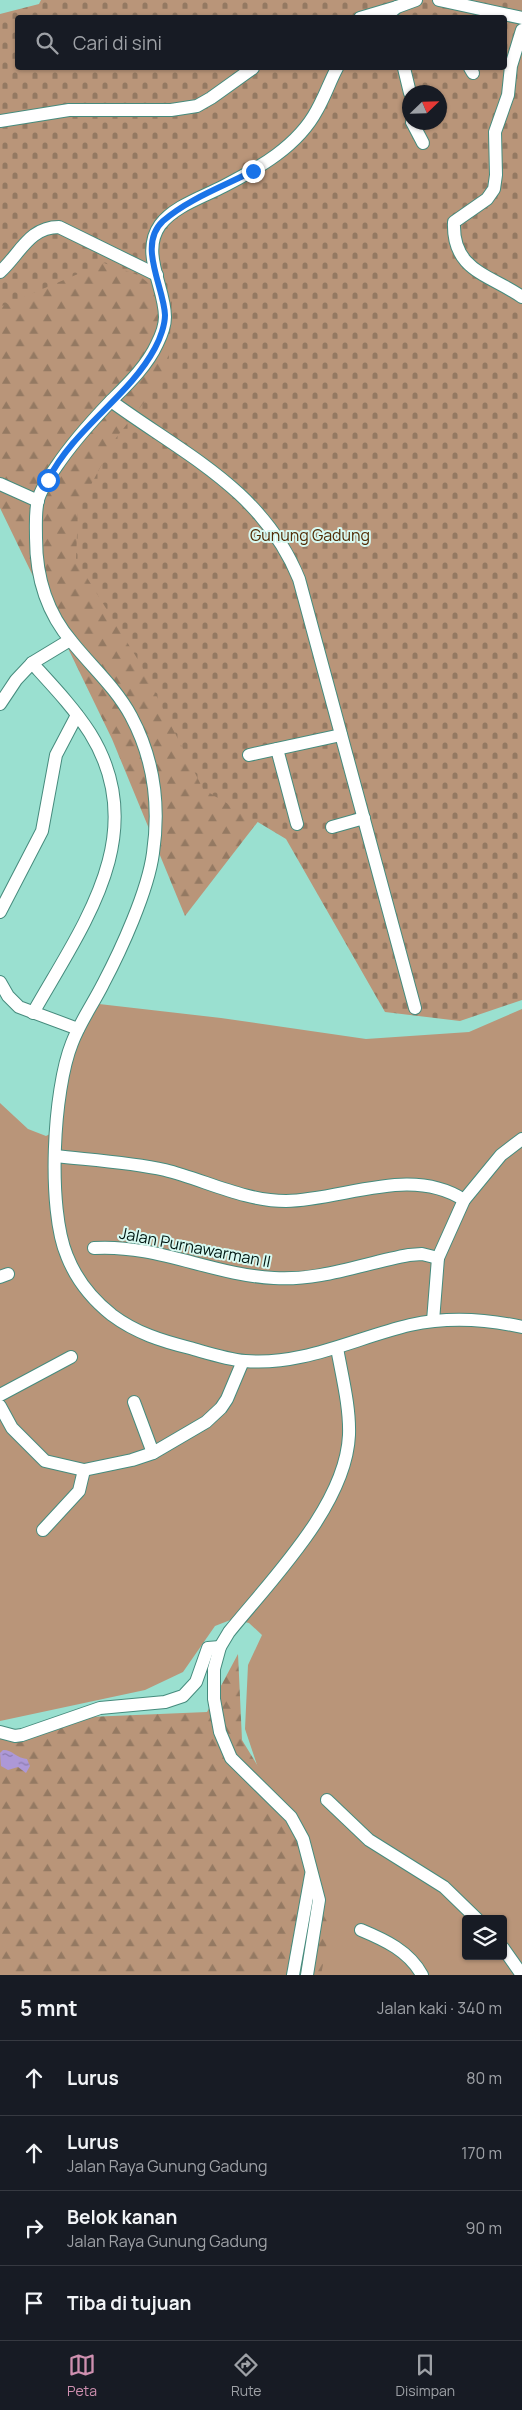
<!DOCTYPE html>
<html lang="id">
<head>
<meta charset="utf-8">
<style>
  :root { --surface:#171b24; --page:#20242c; --text:#f1f3f6; --muted:#9ea1a6; --line:#363941; --accent:#cf90b0 }
  body { margin:0; font-family:Manrope,sans-serif; background:var(--page); color:var(--text) }
  .controls { position:absolute; right:15px; bottom:15px; display:grid; overflow:hidden; border-radius:5px; box-shadow:0 1px 4px #0004 }
  .controls button { width:45px; height:45px; display:grid; place-items:center; padding:0; border:0; border-bottom:1px solid var(--line); background:var(--surface); color:var(--text); font:25px sans-serif }
  .compass { position:absolute; left:402px; top:85px; width:45px; height:45px; border-radius:50%; background:var(--surface); box-shadow:0 1px 4px #0004; rotate:67deg }
  .stop { position:absolute; width:15px; height:15px; margin:-11px; border:4px solid #1a73e8; border-radius:50%; background:#fff }
  .stop.end { background:#1a73e8; border-color:#fff; box-shadow:0 1px 5px #0008 }
  .list { margin:0; padding:0; list-style:none }
  h2 { display:flex; justify-content:space-between; align-items:center; height:65px; margin:0; padding:0 20px; font-size:21px }
  h2 small { font-size:16px; font-weight:400; color:var(--muted) }
  .list li { display:grid; grid-template-columns:32px 1fr auto; gap:15px; align-items:center; box-sizing:border-box; height:75px; padding:0 20px; border-top:1px solid var(--line) }
  .list b { display:block; font-size:19px; white-space:nowrap }
  .list p { margin:0; font-size:16px; white-space:nowrap; color:var(--muted) }
  .list em { font-size:16px; font-style:normal; color:var(--muted) }
  .icon { flex:none; width:28px; height:28px; fill:none; stroke:currentColor; stroke-width:2; stroke-linecap:round; stroke-linejoin:round }
  .map { position:relative; flex:none; width:522px; height:1975px; overflow:hidden }
  .search { position:absolute; background:var(--surface); box-shadow:0 1px 4px #0004; left:15px; right:15px; top:15px; height:55px; display:flex; align-items:center; gap:12px; box-sizing:border-box; padding:0 18px; border-radius:5px; color:var(--muted); font-size:19px }
  .sheet { height:365px; background:var(--surface) }
  nav { display:flex; justify-content:space-around; align-items:center; box-sizing:border-box; height:70px; border-top:1px solid var(--line); background:var(--surface); font-size:14px; color:var(--muted) }
  nav a { display:grid; justify-items:center; gap:2px }
  nav .on { color:var(--accent) }
  .map>svg:first-child { display:block }
  .green { fill:#b99579; fill-rule:evenodd }
  .forest { fill:url(#forest-firs) }
  .cemetery { fill:url(#cemetery-stones); fill-rule:evenodd }
  .water { fill:url(#water-ripples) }
  .lines { fill:none; stroke-linecap:round; stroke-linejoin:round }
  .minor-casing { stroke:#468b7d; stroke-width:14 }
  .minor { stroke:#fff; stroke-width:12 }
  .route { stroke:#1a73e8; stroke-width:6 }
  .labels { text-anchor:middle; dominant-baseline:central; stroke-width:4; stroke-linejoin:round; paint-order:stroke }
  .park-label { font-size:16px; fill:#512b05; stroke:#d7f9f1 }
  .street-label { font-size:16px; fill:#001813; stroke:#d7f9f1 }
</style>
</head>
<body>
<div class="map">
<svg width="522" height="1975" viewBox="0 0 522 1975">
  <defs>
    <pattern id="forest-firs" width="22" height="20" patternUnits="userSpaceOnUse" patternTransform="scale(1.25)"><rect width="22" height="20" fill="#b99579"/><path d="M5 1l3.5 6h-7zM16 11l3.5 6h-7z" fill="#947962"/></pattern>
    <pattern id="cemetery-stones" width="16" height="16" patternUnits="userSpaceOnUse" patternTransform="scale(1.25)"><rect width="16" height="16" fill="#b99579"/><path d="M2 7V4a2 2 0 0 1 4 0v3zM10 15v-3a2 2 0 0 1 4 0v3z" fill="#947962"/></pattern>
    <pattern id="water-ripples" width="26" height="14" patternUnits="userSpaceOnUse" patternTransform="scale(1.25)"><rect width="26" height="14" fill="#ad98d7"/><path d="M2 4q2-2 4 0t4 0M15 11q2-2 4 0t4 0" fill="none" stroke="#8a7bad"/></pattern>
  </defs>
  <rect width="100%" height="100%" fill="#9ae0d0"/>
  <path class="green" d="M99,1004L221,1018L366,1039L469,1032L522,1009V1975H307L261,1777L245,1729L248,1665L262,1635L249,1623L233,1619L215,1626L183,1672L145,1690L0,1721V1103L28,1129L46,1136L50,1134L87,1007ZM466,1919H503V1956H466Z"/>
  <g class="forest">
    <path d="M0,222L296,256L297,771L185,916L112,739L0,508Z"/>
    <path d="M238,1654L242,1740L310,1852L330,1928L321,1975H0V1732L32,1735L88,1717L207,1712Z"/>
  </g>
  <path class="cemetery" d="M41,0H522V1000L460,1021L385,1012L286,839L203,789L140,663L76,560L78,509L116,438L168,372L172,301L138,275L104,263L0,307V14L39,4ZM18,18H504V68H18ZM410,92H440V122H410Z"/>
  <path class="water" d="M3,1750C13,1750 16,1758 27,1759L30,1766L26,1773L18,1767L8,1770L1,1766L0,1753Z"/>
  <g class="lines">
    <defs>
      <g id="minor">
        <path d="M439,0L522,18"/>
        <path d="M391,12L397,7L416,0"/>
        <path d="M360,18L397,7"/>
        <path d="M522,30L511,66L508,95L495,132L496,175L494,189L487,199L454,222C452,271 489,274 522,297"/>
        <path d="M337,68C330,81 325,96 317,110C298,146 259,168 224,186C203,197 174,206 160,225C140,253 165,287 165,317C165,326 161,336 157,344C147,366 127,385 110,402C90,423 72,443 56,467C49,477 41,489 38,500C35,511 36,526 36,538C36,576 47,613 72,642C92,667 116,688 131,716C154,759 160,805 153,853C148,891 121,950 103,984C93,1004 80,1022 72,1043C53,1090 47,1209 67,1256C76,1279 93,1300 112,1315C136,1333 162,1341 190,1348C208,1353 226,1359 245,1361C303,1366 355,1338 410,1325C446,1317 486,1319 522,1327"/>
        <path d="M404,68L410,93"/>
        <path d="M470,68L473,73"/>
        <path d="M0,121L69,110H171L197,106L211,98L253,68"/>
        <path d="M412,122L423,143"/>
        <path d="M0,272C20,254 29,227 59,227L157,275"/>
        <path d="M111,401C185,455 263,490 299,579L415,1008"/>
        <path d="M0,484L38,501"/>
        <path d="M32,663C52,685 74,708 90,733C153,834 82,926 33,1013"/>
        <path d="M0,704L16,680L32,663L70,640"/>
        <path d="M277,749L297,824"/>
        <path d="M249,755L341,735"/>
        <path d="M332,827L364,818"/>
        <path d="M0,912L42,831L56,755L77,715"/>
        <path d="M0,982L8,996L19,1007L78,1029"/>
        <path d="M55,1156C91,1160 129,1162 165,1170C205,1180 244,1201 286,1201C344,1200 411,1165 464,1200"/>
        <path d="M94,1248C156,1244 213,1275 274,1278C321,1281 364,1263 409,1255L422,1254L438,1258"/>
        <path d="M0,1277L8,1274"/>
        <path d="M433,1321L438,1258L464,1200L501,1155L522,1139"/>
        <path d="M0,1395L71,1357"/>
        <path d="M134,1402L153,1453"/>
        <path d="M0,1406L12,1428L45,1461L84,1470L132,1460L153,1453L206,1422L221,1408L227,1399L243,1361"/>
        <path d="M43,1530L79,1491L84,1470"/>
        <path d="M0,1732L15,1736L22,1735L100,1708L165,1702L183,1696L196,1682L208,1648L220,1647"/>
        <path d="M327,1800L369,1840L444,1887L477,1919"/>
        <path d="M361,1930C385,1940 409,1951 422,1975"/>
        <path d="M503,1948L522,1975"/>
        <path d="M293,1975L311,1875"/>
        <path d="M307,1975L319,1900L303,1839L291,1817L231,1758L220,1732L214,1699V1669L220,1647L229,1632C271,1580 346,1505 349,1435C350,1407 342,1376 337,1348"/>
      </g>
    </defs>
    <use href="#minor" class="minor-casing"/>
    <use href="#minor" class="minor"/>
  </g>
  <g class="lines">
    <path class="route" d="M48,480C74,428 129,397 155,348C160,339 165,325 165,315C164,287 137,245 163,221C188,199 224,186 253,171"/>
  </g>
  <g class="labels">
    <g class="park-label">
      <text x="310" y="535">Gunung Gadung</text>
    </g>
    <g class="street-label">
      <text transform="translate(195 1247) rotate(11)">Jalan Purnawarman II</text>
    </g>
  </g>
</svg>
<div class="controls">
<button><svg class="icon" aria-label="layers" viewBox="0 0 24 24"><path d="M12 4l9 5-9 5-9-5zM3 14l9 5 9-5"/></svg></button>
</div>
<svg class="compass" viewBox="-18 -18 36 36"><path d="M0-13l5 13h-10z" fill="#e53935"/><path d="M0 13l5-13h-10z" fill="#9ea1a6"/></svg>
<div class="stop" style="left:48px;top:480px"></div>
<div class="stop end" style="left:253px;top:171px"></div>
<div class="search"><svg class="icon" aria-label="search" viewBox="0 0 24 24"><circle cx="10" cy="10" r="6"/><path d="M15 15l6 6"/></svg>Cari di sini</div>
</div>
<section class="sheet">
<h2>5 mnt<small>Jalan kaki · 340 m</small></h2>
<ul class="list">
<li><svg class="icon" aria-label="ahead" viewBox="0 0 24 24"><path d="M12 20V5M6 11l6-6 6 6"/></svg><div><b>Lurus</b></div><em>80 m</em></li>
<li><svg class="icon" aria-label="ahead" viewBox="0 0 24 24"><path d="M12 20V5M6 11l6-6 6 6"/></svg><div><b>Lurus</b><p>Jalan Raya Gunung Gadung</p></div><em>170 m</em></li>
<li><svg class="icon" aria-label="right" viewBox="0 0 24 24"><path d="M7 20v-9h11M14 6l5 5-5 5"/></svg><div><b>Belok kanan</b><p>Jalan Raya Gunung Gadung</p></div><em>90 m</em></li>
<li><svg class="icon" aria-label="arrive" viewBox="0 0 24 24"><path d="M6 21V4h12l-3 4 3 4H6"/></svg><div><b>Tiba di tujuan</b></div></li>
</ul>
</section>
<nav>
<a class="on"><svg class="icon" aria-label="map" viewBox="0 0 24 24"><path d="M3 6l6-2 6 2 6-2v14l-6 2-6-2-6 2zM9 4v14M15 6v14"/></svg>Peta</a>
<a><svg class="icon" aria-label="directions" viewBox="0 0 24 24"><path d="M12 3l9 9-9 9-9-9zM9 14v-3h6M13 9l2 2-2 2"/></svg>Rute</a>
<a><svg class="icon" aria-label="saved" viewBox="0 0 24 24"><path d="M7 4h10v16l-5-4-5 4z"/></svg>Disimpan</a>
</nav>
</body>
</html>
